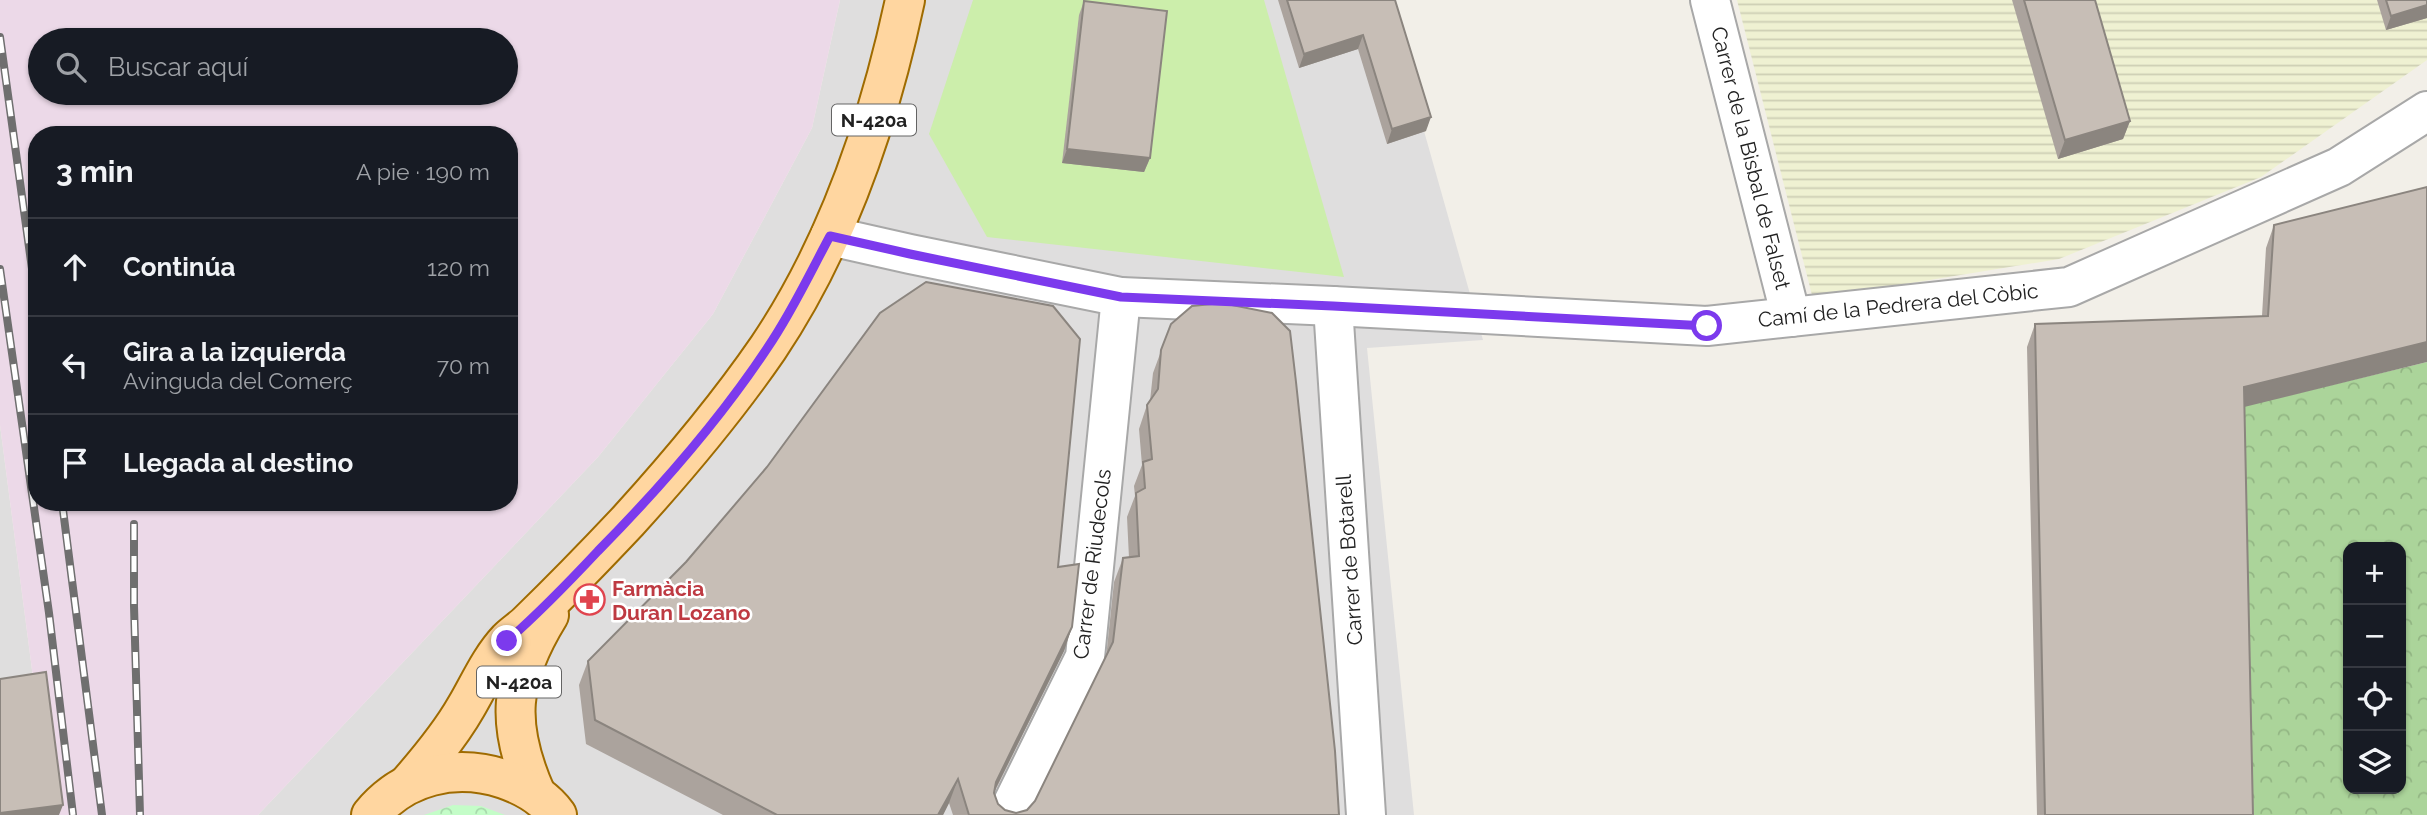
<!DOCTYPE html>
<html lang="es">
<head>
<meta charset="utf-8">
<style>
  :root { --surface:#171b24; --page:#242831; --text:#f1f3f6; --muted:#9ea1a6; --line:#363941 }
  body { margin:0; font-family:Raleway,sans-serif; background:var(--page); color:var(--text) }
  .controls { position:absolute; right:21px; bottom:21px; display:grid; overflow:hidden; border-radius:14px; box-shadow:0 2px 5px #0004 }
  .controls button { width:63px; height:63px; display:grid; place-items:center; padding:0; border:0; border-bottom:2px solid var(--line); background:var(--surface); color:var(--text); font:35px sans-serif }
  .stop { position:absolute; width:21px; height:21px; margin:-16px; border:5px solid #7c3aed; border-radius:50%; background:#fff }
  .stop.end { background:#7c3aed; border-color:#fff; box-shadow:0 2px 7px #0008 }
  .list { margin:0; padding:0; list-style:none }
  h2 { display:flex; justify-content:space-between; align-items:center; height:91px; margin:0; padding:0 28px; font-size:30px }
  h2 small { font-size:23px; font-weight:400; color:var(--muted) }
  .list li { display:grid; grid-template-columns:46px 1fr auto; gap:21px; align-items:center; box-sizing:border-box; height:98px; padding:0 28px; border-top:2px solid var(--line) }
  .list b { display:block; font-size:26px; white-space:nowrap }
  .list p { margin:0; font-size:23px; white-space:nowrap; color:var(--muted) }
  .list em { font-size:23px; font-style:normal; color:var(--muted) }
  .icon { flex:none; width:38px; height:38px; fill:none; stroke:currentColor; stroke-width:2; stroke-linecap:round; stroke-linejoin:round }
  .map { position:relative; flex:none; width:2427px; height:815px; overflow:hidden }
  .search { position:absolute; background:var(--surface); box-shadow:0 2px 5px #0004; left:28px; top:28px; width:490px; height:77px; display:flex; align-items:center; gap:18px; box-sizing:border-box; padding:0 24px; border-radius:38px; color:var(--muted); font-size:26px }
  .panel { position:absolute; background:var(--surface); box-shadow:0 2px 5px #0004; left:28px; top:126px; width:490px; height:385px; border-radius:28px }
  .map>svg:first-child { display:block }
  .residential { fill:#dfdede }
  .industrial { fill:#ecd9e8; fill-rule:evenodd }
  .farmland { fill:url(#farmland-rules) }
  .forest { fill:url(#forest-crowns); fill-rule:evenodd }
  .park { fill:url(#park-crowns) }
  .garden { fill:#cceeab }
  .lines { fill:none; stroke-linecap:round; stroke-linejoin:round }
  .minor-casing { stroke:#a8a8a8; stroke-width:42 }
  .primary-casing { stroke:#9f6b00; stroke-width:42 }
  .minor { stroke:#fff; stroke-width:38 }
  .primary { stroke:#ffd6a0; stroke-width:38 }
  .rail-casing { stroke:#6f6f6f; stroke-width:8 }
  .rail { stroke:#fff; stroke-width:5; stroke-dasharray:16; stroke-linecap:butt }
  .wall { fill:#aba39d }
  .shaded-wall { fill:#8b857f }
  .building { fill:#c7beb6; stroke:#8b857f; stroke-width:2 }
  .route { stroke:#7c3aed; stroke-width:9 }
  .labels { text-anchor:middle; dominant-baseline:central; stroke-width:5; stroke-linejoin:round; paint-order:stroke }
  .shield { fill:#fff; stroke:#646464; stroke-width:2 }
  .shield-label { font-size:19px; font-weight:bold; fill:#212121 }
  .street-label { font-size:21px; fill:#212121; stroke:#fff }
  .health-label { font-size:21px; font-weight:bold; fill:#be3a42; stroke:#fff; text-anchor:start }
</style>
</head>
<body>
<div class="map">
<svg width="2427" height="815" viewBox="0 0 2427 815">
  <defs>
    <pattern id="farmland-rules" width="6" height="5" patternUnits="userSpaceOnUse" patternTransform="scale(1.75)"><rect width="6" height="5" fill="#eff1d2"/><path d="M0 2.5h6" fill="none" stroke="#cdceb4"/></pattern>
    <pattern id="forest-crowns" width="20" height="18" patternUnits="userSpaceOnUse" patternTransform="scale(1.75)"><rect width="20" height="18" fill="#abd49a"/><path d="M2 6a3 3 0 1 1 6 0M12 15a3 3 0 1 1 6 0" fill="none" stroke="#93b684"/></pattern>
    <pattern id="park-crowns" width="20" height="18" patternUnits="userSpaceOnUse" patternTransform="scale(1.75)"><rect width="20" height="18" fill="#c4fdc8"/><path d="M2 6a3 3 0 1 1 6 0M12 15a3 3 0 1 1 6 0" fill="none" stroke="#a8d9ac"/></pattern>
  </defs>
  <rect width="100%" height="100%" fill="#f2efe8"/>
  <g class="residential">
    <path d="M840,0H1387L1483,340L1367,348L1414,815H258L598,457L713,314L812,128Z"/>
    <path d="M0,425L51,815H0Z"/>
  </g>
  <path class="industrial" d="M0,0H840L812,128L713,314L598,457L258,815H51L0,425ZM40,40H506V93H40ZM37,135H509V502H37Z"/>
  <path class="farmland" d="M1737,0H2427V60L2261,177L2059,259L1813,299Z"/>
  <path class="forest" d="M2427,362V815H2244L2236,408ZM2348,547H2401V789H2348Z"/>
  <path class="park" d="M453,805L481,806L505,815H424Z"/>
  <path class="garden" d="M973,0H1264L1344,277L987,237L929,134Z"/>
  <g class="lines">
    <defs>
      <g id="minor">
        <path d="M1710,0L1791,317"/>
        <path d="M830,236L910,254L1121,297L1333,306L1707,326L2069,287L2339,167L2427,111"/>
        <path d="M1333,306L1366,815"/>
        <path d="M1007,815L1085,657L1121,297"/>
      </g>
      <g id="primary">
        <path d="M409,783C430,759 450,735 466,707C479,685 490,659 508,640C514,634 522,629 528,623C562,590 596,555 628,521C678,466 726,409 768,348C838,244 879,122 905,0"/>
        <path d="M536,794C505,724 509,680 549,615"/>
        <path d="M371,815C404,775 455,763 504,779C524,786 544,797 557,815"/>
      </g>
    </defs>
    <use href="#minor" class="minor-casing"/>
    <use href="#primary" class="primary-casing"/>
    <use href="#minor" class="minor"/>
    <use href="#primary" class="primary"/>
    <defs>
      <g id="rail">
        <path d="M0,37L37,305"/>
        <path d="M0,269L49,613L73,815"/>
        <path d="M62,502L102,815"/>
        <path d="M134,524V606L140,815"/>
      </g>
    </defs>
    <use href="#rail" class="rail-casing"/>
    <use href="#rail" class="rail"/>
  </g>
  <g class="wall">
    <path d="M1278,0H1395L1426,131L1387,144L1358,49L1299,68Z"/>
    <path d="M2012,0H2095L2130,121L2123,139L2058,159Z"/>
    <path d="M2377,0H2427V18L2386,30Z"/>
    <path d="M1084,1L1150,158L1144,172L1062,163L1079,15Z"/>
    <path d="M2427,187L2244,407L2253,815H2037L2027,347L2035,324L2262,316L2266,248L2274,225Z"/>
    <path d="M1171,324L1339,815H953L949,803L943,815H723L586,744L579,685L588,661L1058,567L1072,627L1064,651L994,793L998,804L1005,810L1016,813L1027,810L1035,801L1106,658L1114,582L1123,558H1129L1127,517L1135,496L1134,486L1142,465L1139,429L1147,405L1150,401L1153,373Z"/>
  </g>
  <g class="shaded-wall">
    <path d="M2427,5V18L2386,30L2391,16Z"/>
    <path d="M1363,35L1358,49L1299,68L1304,54Z"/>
    <path d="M1431,117L1426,131L1387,144L1392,129Z"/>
    <path d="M2130,121L2123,139L2058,159L2065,140Z"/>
    <path d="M1067,149L1150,158L1144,172L1062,163Z"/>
    <path d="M2427,342V362L2236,409L2244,387Z"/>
    <path d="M1072,627L1064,651L987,806L996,782Z"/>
    <path d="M958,779L949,803L943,815H938Z"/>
    <path d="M63,805L59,815H0V813Z"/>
  </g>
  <g class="building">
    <path d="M1287,0H1395L1431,117L1392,129L1363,35L1304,54Z"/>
    <path d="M2024,0H2095L2130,121L2065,140Z"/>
    <path d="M2386,0H2427V5L2391,16Z"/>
    <path d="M1084,1L1167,11L1150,158L1067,149Z"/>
    <path d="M2427,187V342L2244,387L2253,815H2045L2035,324L2268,316L2274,225Z"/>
    <path d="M926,282L1053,306L1080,339L1058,567L1079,564L1072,627L996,782L994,793L998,804L1005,810L1016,813L1027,810L1035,801L1113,642L1123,558L1139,556L1136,493L1145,488L1143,462L1152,459L1147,405L1158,389L1161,350L1171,324L1192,306L1222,303L1272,313L1290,331L1296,382L1335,751L1339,815H969L958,779L938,815H777L595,720L588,661L686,562L767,467L880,313Z"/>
    <path d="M46,672L63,805L0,813V679Z"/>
  </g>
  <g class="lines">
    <path class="route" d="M507,641C539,613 569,582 598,551C660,488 719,421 768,347C792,312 810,273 830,236L910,254L1121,297L1333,306L1707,326"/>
  </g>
  <defs>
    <symbol id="pharmacy-ring" viewBox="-11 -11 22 22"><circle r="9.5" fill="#fff" stroke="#e0444e" stroke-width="1.5"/><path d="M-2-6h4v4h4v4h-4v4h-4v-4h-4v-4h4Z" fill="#e0444e"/></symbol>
  </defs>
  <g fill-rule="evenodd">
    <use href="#pharmacy-ring" x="572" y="582" width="35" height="35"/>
  </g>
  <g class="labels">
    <g class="shield">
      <rect x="832" y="104.5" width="84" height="31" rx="5"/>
      <rect x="477" y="666.5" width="84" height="31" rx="5"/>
    </g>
    <g class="shield-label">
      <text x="874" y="120">N-420a</text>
      <text x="519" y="682">N-420a</text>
    </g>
    <g class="street-label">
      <text transform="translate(1751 158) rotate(76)">Carrer de la Bisbal de Falset</text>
      <text transform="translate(1898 305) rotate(-6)">Camí de la Pedrera del Còbic</text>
      <text transform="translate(1349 560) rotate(-94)">Carrer de Botarell</text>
      <text transform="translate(1092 564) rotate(-83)">Carrer de Riudecols</text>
    </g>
    <g class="health-label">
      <text x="612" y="588">Farmàcia<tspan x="612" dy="24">Duran Lozano</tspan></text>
    </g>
  </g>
</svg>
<div class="controls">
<button>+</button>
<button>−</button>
<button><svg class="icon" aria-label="locate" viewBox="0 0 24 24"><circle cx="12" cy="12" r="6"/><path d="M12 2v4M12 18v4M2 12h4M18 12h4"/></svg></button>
<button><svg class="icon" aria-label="layers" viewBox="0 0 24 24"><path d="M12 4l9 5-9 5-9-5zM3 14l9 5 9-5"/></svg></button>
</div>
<div class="stop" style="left:1707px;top:326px"></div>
<div class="stop end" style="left:507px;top:641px"></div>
<div class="search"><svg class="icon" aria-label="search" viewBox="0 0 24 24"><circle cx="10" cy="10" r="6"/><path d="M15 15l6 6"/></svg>Buscar aquí</div>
<section class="panel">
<h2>3 min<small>A pie · 190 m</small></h2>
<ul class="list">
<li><svg class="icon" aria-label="ahead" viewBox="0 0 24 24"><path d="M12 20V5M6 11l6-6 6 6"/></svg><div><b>Continúa</b></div><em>120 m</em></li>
<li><svg class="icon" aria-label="left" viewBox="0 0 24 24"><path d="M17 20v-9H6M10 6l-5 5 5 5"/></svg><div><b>Gira a la izquierda</b><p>Avinguda del Comerç</p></div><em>70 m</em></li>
<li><svg class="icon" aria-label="arrive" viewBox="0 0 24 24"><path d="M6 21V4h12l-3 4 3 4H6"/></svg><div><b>Llegada al destino</b></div></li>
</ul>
</section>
</div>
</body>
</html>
